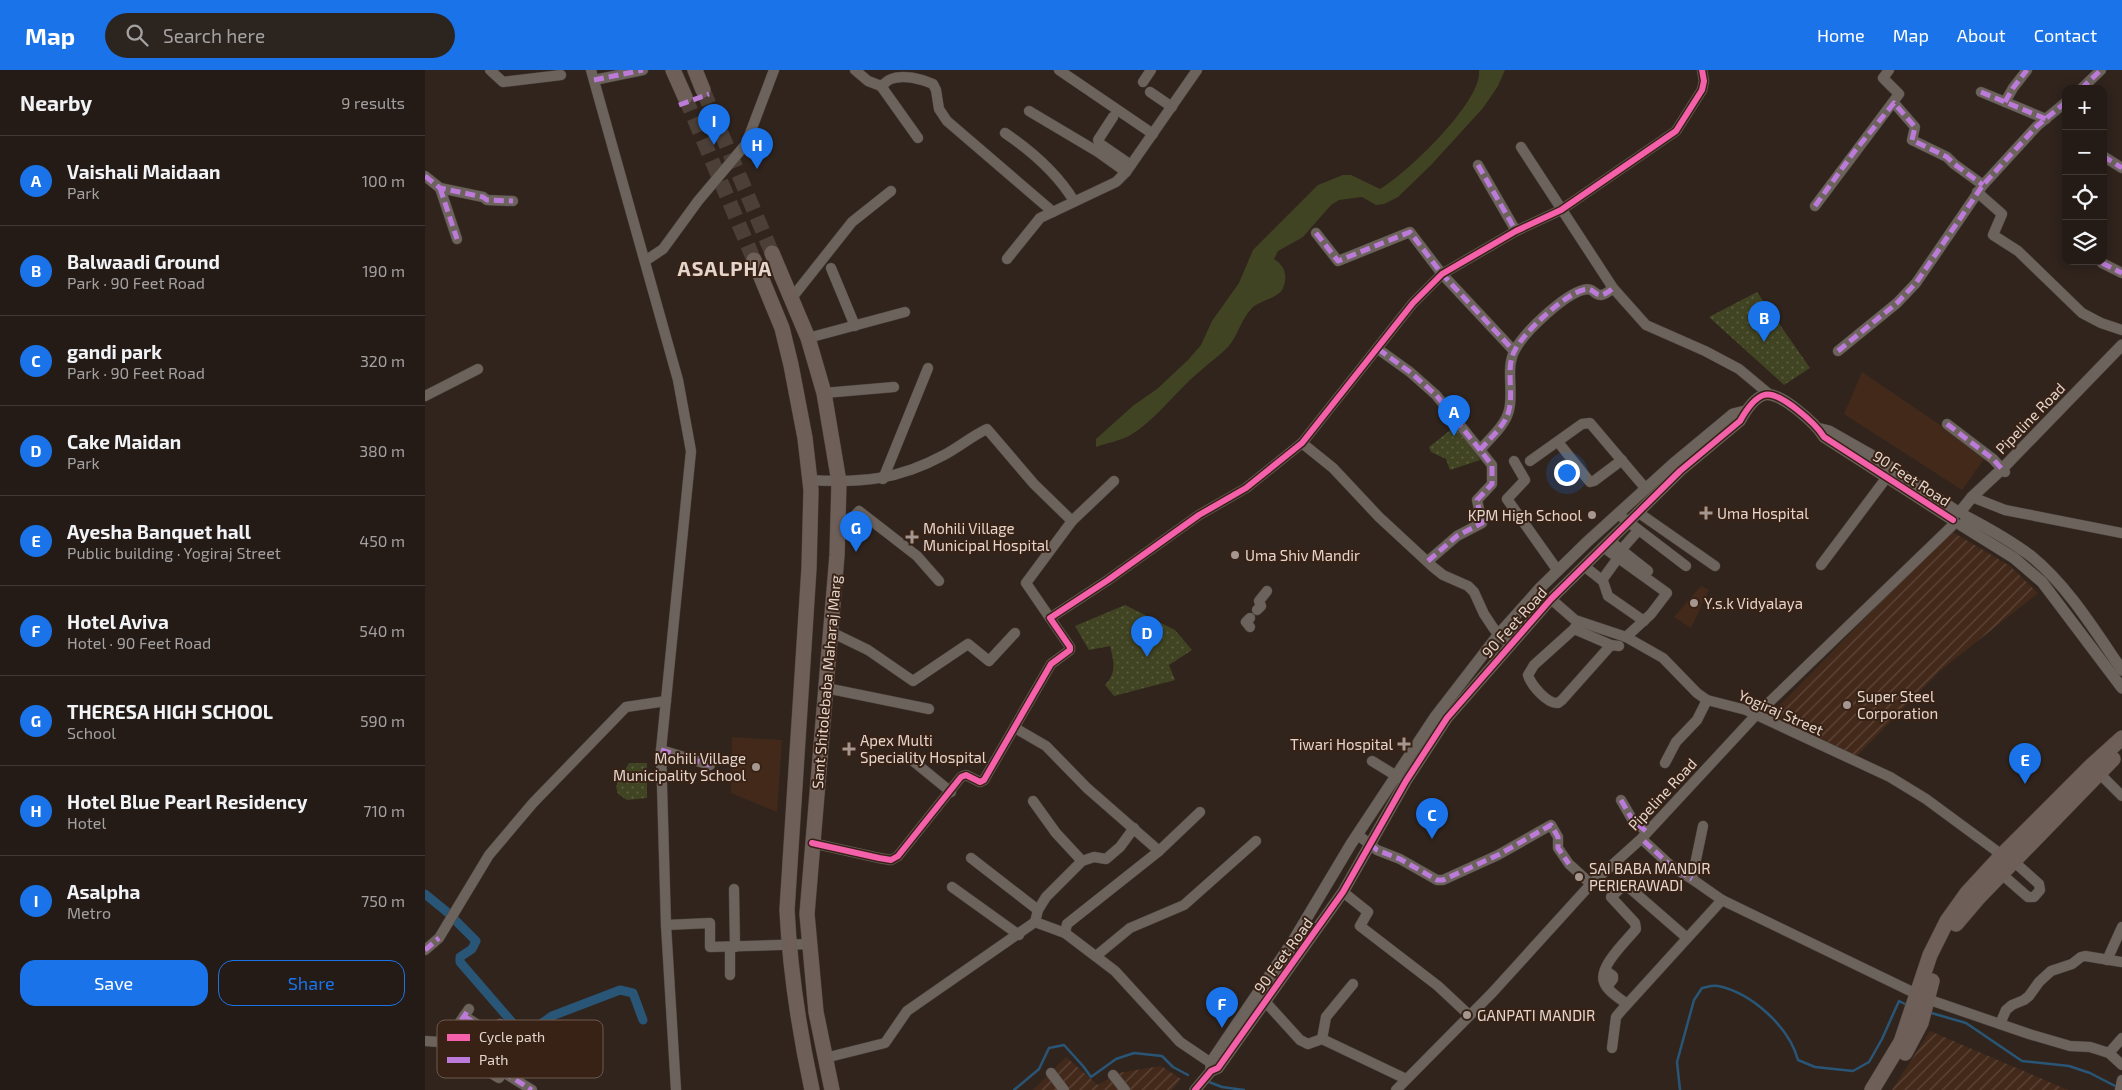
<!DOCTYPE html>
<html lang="en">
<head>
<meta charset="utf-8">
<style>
  :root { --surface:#241b16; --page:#2c241f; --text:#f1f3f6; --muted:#a3a1a1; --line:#413935; --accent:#1a73e8 }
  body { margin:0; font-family:"Exo 2",sans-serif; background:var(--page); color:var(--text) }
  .controls { position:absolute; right:15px; top:15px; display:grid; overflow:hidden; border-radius:10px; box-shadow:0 2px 12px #0003 }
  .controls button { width:45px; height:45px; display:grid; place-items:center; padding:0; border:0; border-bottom:1px solid var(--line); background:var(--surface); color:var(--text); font:25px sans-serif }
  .you { position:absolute; left:1141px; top:402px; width:18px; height:18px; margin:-12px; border:4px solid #fff; border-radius:50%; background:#1a73e8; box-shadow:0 0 0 8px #1a73e833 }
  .badge { display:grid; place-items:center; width:32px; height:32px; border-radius:50%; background:var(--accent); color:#fff; font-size:16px; font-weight:700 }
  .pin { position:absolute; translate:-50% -41px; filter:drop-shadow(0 1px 2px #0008) }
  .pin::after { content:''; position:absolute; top:26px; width:18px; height:15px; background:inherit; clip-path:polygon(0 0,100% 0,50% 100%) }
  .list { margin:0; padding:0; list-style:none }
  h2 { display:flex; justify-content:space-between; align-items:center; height:65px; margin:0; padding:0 20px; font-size:21px }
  h2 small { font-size:16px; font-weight:400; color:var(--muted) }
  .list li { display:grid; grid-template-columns:32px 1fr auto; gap:15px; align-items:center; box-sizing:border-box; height:90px; padding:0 20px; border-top:1px solid var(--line) }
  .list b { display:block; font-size:19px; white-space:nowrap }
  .list p { margin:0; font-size:16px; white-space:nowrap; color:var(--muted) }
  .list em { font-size:16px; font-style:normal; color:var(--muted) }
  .actions { display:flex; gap:10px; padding:15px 20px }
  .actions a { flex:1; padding:11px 0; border:1px solid var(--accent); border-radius:15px; text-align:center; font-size:18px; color:var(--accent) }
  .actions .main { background:var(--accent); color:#fff }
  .icon { flex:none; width:28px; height:28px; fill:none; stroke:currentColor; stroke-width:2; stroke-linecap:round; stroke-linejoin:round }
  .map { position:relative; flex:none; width:1697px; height:1020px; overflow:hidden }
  header { display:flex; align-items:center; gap:30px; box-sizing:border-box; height:70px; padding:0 25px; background:var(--accent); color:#fff }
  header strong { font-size:24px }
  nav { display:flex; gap:28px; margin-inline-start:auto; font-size:18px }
  .search { width:350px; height:45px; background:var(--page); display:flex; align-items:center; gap:12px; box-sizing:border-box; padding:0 18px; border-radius:28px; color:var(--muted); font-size:19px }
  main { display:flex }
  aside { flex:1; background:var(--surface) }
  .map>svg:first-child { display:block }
  .built { fill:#43291a }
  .industrial { fill:url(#industrial-furrows) }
  .grass { fill:#414422 }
  .park { fill:url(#park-dots) }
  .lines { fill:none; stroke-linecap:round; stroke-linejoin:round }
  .stream { stroke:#295677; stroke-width:2.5 }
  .canal { stroke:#295677; stroke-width:9 }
  .primary-tunnel { stroke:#4b3f37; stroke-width:15; stroke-dasharray:15 8; stroke-linecap:butt }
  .minor-casing { stroke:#4c423c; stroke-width:11 }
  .tertiary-casing { stroke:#4c423c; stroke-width:12 }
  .primary-casing { stroke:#4c423c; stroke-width:16 }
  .minor { stroke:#6c635d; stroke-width:10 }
  .tertiary { stroke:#6c635d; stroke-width:11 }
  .primary { stroke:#6f5f59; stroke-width:15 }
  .quiet { stroke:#bd7bd9; stroke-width:5; stroke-dasharray:10 5; stroke-linecap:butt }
  .cycleway-casing { stroke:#382215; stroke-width:9 }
  .cycleway { stroke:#f560ab; stroke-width:6 }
  .poi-dot { fill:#a5978f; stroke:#382215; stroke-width:2 }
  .labels { text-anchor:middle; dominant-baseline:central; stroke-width:4; stroke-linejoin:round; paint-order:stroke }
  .street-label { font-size:15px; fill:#e4d5cd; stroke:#382215 }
  .poi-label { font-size:15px; fill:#e4d5cd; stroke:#382215; text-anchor:start }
  .district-label { font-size:20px; font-weight:bold; letter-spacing:1px; fill:#e4d5cd; stroke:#382215 }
  .key { fill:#382215; stroke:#6c584c; stroke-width:1 }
  .key-label { font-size:14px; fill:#e4d5cd }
</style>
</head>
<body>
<header>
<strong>Map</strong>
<div class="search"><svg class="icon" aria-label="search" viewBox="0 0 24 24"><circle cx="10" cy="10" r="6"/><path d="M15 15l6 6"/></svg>Search here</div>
<nav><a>Home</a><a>Map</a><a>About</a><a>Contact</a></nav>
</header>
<main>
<aside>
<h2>Nearby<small>9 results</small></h2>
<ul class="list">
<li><span class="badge">A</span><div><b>Vaishali Maidaan</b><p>Park</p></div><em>100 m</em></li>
<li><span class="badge">B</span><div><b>Balwaadi Ground</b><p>Park · 90 Feet Road</p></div><em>190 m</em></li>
<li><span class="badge">C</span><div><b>gandi park</b><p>Park · 90 Feet Road</p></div><em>320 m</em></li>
<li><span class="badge">D</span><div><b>Cake Maidan</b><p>Park</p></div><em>380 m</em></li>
<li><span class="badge">E</span><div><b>Ayesha Banquet hall</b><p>Public building · Yogiraj Street</p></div><em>450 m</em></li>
<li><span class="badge">F</span><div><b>Hotel Aviva</b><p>Hotel · 90 Feet Road</p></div><em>540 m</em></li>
<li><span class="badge">G</span><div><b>THERESA HIGH SCHOOL</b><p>School</p></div><em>590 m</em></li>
<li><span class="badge">H</span><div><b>Hotel Blue Pearl Residency</b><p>Hotel</p></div><em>710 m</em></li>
<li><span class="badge">I</span><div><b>Asalpha</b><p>Metro</p></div><em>750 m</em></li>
</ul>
<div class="actions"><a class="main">Save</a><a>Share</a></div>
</aside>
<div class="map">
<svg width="1697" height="1020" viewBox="0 0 1697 1020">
  <defs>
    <pattern id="industrial-furrows" width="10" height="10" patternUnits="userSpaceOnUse" patternTransform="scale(1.25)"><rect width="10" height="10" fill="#43291a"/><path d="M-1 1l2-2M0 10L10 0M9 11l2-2" fill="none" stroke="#5e473a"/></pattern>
    <pattern id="park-dots" width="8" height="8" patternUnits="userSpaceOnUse" patternTransform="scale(1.25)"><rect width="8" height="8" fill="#414422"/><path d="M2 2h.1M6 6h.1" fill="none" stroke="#5c5e41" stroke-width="1.8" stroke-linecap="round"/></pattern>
  </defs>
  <rect width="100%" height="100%" fill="#30241d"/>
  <g class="built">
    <path d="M1437,302L1561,386L1537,420L1419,344Z"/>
    <path d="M1276,516L1284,520L1266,558L1249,547Z"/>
    <path d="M307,667L357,670L352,742L306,723Z"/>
  </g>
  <g class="industrial">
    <path d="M1526,461L1585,496L1613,523L1516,600L1432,686L1346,644Z"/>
    <path d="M1505,961L1643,1020H1467Z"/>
    <path d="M641,987L673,1015L693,1003L736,996L756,1009L747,1020H608Z"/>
  </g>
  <path class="grass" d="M1054,0H1080L1073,16L1058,38L1006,95L973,127L959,134L951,135L937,127L914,130L906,135L878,167L853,181L849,189C860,196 863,206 858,218C854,228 836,230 827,238C816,249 813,266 803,277C794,286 784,293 774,302C751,321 730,351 704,366C694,371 682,373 671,377V369L709,335L732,319L763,290L776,275L787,251L814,213L828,180L893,115L918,105H926L955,119C981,104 1058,31 1054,0Z"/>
  <g class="park">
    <path d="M1332,222L1385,298L1359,315L1284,247Z"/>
    <path d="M1033,354L1055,390L1025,400L1021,389L1006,382L1004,377Z"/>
    <path d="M700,535L750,560L767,580L744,595L750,610L689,626L680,615C692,603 689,592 685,576L664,580L650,556Z"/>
    <path d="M204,693H222V728L202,730L193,724L191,716Z"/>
  </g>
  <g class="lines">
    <g class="stream">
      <path d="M1503,942L1541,953L1597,991L1644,996L1665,1003L1692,1017"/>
      <path d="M784,1012L797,1017L819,1020"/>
      <path d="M589,1020L614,999L624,978L639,975L658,996L666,1007L691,989L709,983L737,986L748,997L763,1005"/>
      <path d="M1255,1020L1252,992L1269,930L1277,918C1282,917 1288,915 1293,916C1327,923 1364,957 1373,990L1390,997L1428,1001L1444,992L1457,969L1474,931L1484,936"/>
    </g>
    <path class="canal" d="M0,824L22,842L51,871L47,879L35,887V892L99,966L127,946L195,920L208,923L218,950"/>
    <g class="primary-tunnel">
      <path d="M278,20L347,183"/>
      <path d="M260,27L329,190"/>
    </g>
    <defs>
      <g id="minor">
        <path d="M65,0L78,12L136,5"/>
        <path d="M166,0L253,310L266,381L236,680L241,855L251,1020"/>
        <path d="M430,0L443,11L456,16L493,68"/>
        <path d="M634,0L728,64"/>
        <path d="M169,10L218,0"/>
        <path d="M718,12L726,0"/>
        <path d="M456,16C460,14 462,10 466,9C478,4 497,9 508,14L511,20L514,39L522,51L628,142"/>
        <path d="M1656,19L1676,0"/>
        <path d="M725,22L747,37"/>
        <path d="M1556,22L1621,49"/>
        <path d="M1580,32L1588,18L1602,0"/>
        <path d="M1469,33L1490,57L1487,70L1522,87L1529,94L1558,115"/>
        <path d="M604,41L673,82L701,102"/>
        <path d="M688,47L673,70L674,73L706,95"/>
        <path d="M580,63C608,82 632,103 649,131"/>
        <path d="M1096,77L1188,218L1221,255L1280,281L1314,299L1344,324"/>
        <path d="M1678,86L1697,98"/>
        <path d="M1053,95L1091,161"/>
        <path d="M0,106L15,118L58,127L62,130L88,131"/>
        <path d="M15,118L32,169"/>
        <path d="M1552,122L1577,144L1568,165L1593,181L1657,243L1676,253L1697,260"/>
        <path d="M1390,136L1474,24L1458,8L1464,0"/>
        <path d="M891,163L913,191L985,162L1017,204L1089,281"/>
        <path d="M582,189L615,148L691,112L701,102L772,0"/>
        <path d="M220,191L238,179L273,131L321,74L349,0"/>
        <path d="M1677,193L1697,203"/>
        <path d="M406,198L430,256"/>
        <path d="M366,229L427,152L466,121"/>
        <path d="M383,268L480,242"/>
        <path d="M953,279L985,302L1011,325L1055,380"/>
        <path d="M1413,281L1472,233L1491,213L1558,115L1612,56L1641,32"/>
        <path d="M399,323L469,317"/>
        <path d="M0,326L53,299"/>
        <path d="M1522,354L1568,389L1580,402"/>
        <path d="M1133,372L1165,412L1169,411L1197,390"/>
        <path d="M877,373L908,398L954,447L1008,497L1018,505L1043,516L1049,522L1059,544L1069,559L1085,575"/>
        <path d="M1089,391L1100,410L1082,429L1133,501"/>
        <path d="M1105,391L1157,354L1165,353L1221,419"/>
        <path d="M458,409L503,298"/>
        <path d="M385,410C436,413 473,410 519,385C534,377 547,366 562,359L609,414L647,451"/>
        <path d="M1547,427L1580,440L1697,463"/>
        <path d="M1214,443L1290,496"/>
        <path d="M1193,444L1261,496"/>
        <path d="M413,453L425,451L434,441L492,486L514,511"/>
        <path d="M1185,471L1223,501"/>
        <path d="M1178,477L1242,523L1226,544L1201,567"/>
        <path d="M1196,480L1211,463"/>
        <path d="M1003,491L1032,466L1057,453L1052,430L1067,414V395L1055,380C1064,369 1081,355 1084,340C1089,321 1080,298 1090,280C1099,262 1139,225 1158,220C1172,215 1169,235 1188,218"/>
        <path d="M1396,495L1462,407"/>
        <path d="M1159,496L1178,511L1183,526L1219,551"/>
        <path d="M1177,510L1193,488"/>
        <path d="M1126,529L1150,550L1201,567L1238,588L1272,623L1282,630L1321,640L1465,707L1501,729L1577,785"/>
        <path d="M832,540L836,536L834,531L842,521"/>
        <path d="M625,548L601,513L647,451L689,411"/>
        <path d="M825,548L821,552L825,557"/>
        <path d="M1154,552L1149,559L1109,595L1103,605C1106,615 1122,634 1133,633L1137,630L1186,575L1194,576"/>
        <path d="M1149,559L1186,575"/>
        <path d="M406,562L443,580L488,611L543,574L564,591L590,563"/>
        <path d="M401,618L504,639"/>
        <path d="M590,658L621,676L662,718L734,781"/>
        <path d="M236,680L285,695"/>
        <path d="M482,686L526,722"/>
        <path d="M947,691L978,710"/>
        <path d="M1240,693L1251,672L1272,650L1282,630"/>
        <path d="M1671,700L1697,726"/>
        <path d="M1196,730L1207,749L1222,762"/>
        <path d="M608,731L631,763L657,791"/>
        <path d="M1278,756L1267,809L1297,830L1502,929L1604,964L1645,976L1665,977L1684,983L1697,968"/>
        <path d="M933,765L952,780L975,789L1012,810H1018L1073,785L1126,755L1133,767V778L1144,794L1166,814"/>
        <path d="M1219,771L1246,796L1267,809"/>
        <path d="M387,773L454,788L466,790L473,786L536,707L541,705L555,712L559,710L626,594L645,580V577L625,548L683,510L774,445L821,418L877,373L988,233L1017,204L1091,161L1136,140L1251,61L1277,20L1279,11L1277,0"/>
        <path d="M546,788L613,840"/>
        <path d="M1572,800L1603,827H1609L1615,820L1614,814L1586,789"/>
        <path d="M527,817L594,865"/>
        <path d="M309,819L310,877"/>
        <path d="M918,822L943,842L935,856L1013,916L1044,945"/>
        <path d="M610,852L613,840L621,827L657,791L669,787L681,789L695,777L709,758"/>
        <path d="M241,855L285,853V877L385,874"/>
        <path d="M640,863L642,854L734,781L775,742"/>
        <path d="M305,877V905"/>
        <path d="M0,880L14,868L64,785L108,733L201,637L241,631"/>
        <path d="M671,886L705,858L759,835L831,771"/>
        <path d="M1682,890L1697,857"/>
        <path d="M1180,900L1188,906V909L1182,917"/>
        <path d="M836,927L875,970L883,974L897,969L981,1009"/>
        <path d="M1202,934C1194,928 1182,921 1179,912C1173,897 1202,870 1211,859L1210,853L1186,827L1200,814L1262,868"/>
        <path d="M39,946L92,980"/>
        <path d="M1575,954L1581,940L1587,935L1599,930L1604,926L1614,912L1626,901L1647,894L1656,887L1660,886L1697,892"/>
        <path d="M29,961L83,995"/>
        <path d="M897,969L901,947L928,914"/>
        <path d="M0,971L15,972L74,1008L96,972"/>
        <path d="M19,975L44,939"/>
        <path d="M1187,978L1191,947L1196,941L1297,830"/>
        <path d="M1684,983L1697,995"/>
        <path d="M400,988L460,973L482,941L610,852L640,863L690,901L755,972L792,997"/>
        <path d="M48,994L75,954"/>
        <path d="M78,1002L107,1020"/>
        <path d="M626,1003L639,1020"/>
        <path d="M688,1005L700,1020"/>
        <path d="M971,1020L1067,923L1166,814L1216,769L1331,645L1530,453"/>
        <path d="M1695,1020L1697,1010"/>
      </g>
      <g id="tertiary">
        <path d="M1396,359L1404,361L1455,390L1533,442"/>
        <path d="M1535,442L1547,427L1577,399L1697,275"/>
        <path d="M1540,446C1563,458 1586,471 1606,486C1643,516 1670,561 1697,600"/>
        <path d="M1536,455L1589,488L1617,512L1697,618"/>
        <path d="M786,1001V992L868,871L926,774L1010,647L1074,564L1115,518L1162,472L1249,393L1308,344L1320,341"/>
        <path d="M770,1020L786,1001L793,998L918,822L981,711L1022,648L1126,529L1255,401L1315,351C1320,342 1329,328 1339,325C1354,320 1391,354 1399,367L1528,450"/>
      </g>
      <g id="primary">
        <path d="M248,0L260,27"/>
        <path d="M270,0L278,20"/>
        <path d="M347,183L383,268L399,323L414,412L412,485L382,844L391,942L407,1020"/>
        <path d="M329,190L357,258L366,295L380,368L386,420L384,498L362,840C365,901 374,960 387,1020"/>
        <path d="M1531,854L1554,827L1688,689"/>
        <path d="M1480,983L1496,953L1507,911"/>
        <path d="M1447,1020L1476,972L1505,885L1522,851L1542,823L1577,785L1666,696L1697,668"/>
      </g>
    </defs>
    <use href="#minor" class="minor-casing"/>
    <use href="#tertiary" class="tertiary-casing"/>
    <use href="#primary" class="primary-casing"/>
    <use href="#minor" class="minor"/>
    <use href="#tertiary" class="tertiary"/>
    <use href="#primary" class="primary"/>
    <g class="quiet">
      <path d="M169,10L218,0"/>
      <path d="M1656,19L1676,0"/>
      <path d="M1556,22L1621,49"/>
      <path d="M1580,32L1588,18L1602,0"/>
      <path d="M254,35L284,24"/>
      <path d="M1678,86L1697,98"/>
      <path d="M1053,95L1091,161"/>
      <path d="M0,106L15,118L58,127L62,130L88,131"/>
      <path d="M15,118L32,169"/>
      <path d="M1390,136L1429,82L1469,33L1490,57L1487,70L1522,87L1529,94L1558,115"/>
      <path d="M891,163L913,191L985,162L1017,204L1089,281"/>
      <path d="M1677,193L1697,203"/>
      <path d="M953,279L985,302L1011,325L1055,380"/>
      <path d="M1413,281L1472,233L1491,213L1558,115L1612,56L1641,32"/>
      <path d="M1522,354L1568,389L1577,399"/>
      <path d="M1003,491L1032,466L1057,453L1052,430L1067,414V395L1055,380C1064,369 1081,355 1084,340C1089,321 1080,298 1090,280C1099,262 1139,225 1158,220C1172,215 1169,235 1188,218"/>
      <path d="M236,680L285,695"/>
      <path d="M1196,730L1207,749L1222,762"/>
      <path d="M1219,771L1246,796L1267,809"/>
      <path d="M945,774L952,780L975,789L1012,810H1018L1073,785L1126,755L1133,767V778L1144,794"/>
      <path d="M0,880L14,868"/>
      <path d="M39,946L68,965"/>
      <path d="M19,975L44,939"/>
      <path d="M78,1002L107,1020"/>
    </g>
    <defs>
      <g id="cycleway">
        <path d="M387,773L454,788L466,790L473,786L536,707L541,705L555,712L559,710L626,594L645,580V577L625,548L683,510L774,445L821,418L877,373L988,233L1017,204L1091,161L1136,140L1251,61L1277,20L1279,11L1277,0"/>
        <path d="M770,1020L786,1001L793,998L918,822L981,711L1022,648L1126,529L1255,401L1315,351C1320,342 1329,328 1339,325C1354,320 1391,354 1399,367L1528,450"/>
      </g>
    </defs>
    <use href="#cycleway" class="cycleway-casing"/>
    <use href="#cycleway" class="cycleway"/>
  </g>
  <g class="poi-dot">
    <path d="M1278.5 435.5h5v5h5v5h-5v5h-5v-5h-5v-5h5z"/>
    <circle cx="1167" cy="445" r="5"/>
    <path d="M484.5 459.5h5v5h5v5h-5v5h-5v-5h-5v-5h5z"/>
    <circle cx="810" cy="485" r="5"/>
    <circle cx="1269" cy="533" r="5"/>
    <circle cx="1422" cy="635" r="5"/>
    <path d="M976.5 666.5h5v5h5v5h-5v5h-5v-5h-5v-5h5z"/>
    <path d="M421.5 671.5h5v5h5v5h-5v5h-5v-5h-5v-5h5z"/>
    <circle cx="331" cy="697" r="5"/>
    <circle cx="1154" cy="807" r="5"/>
    <circle cx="1042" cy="945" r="5"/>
  </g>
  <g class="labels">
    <g class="street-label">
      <text transform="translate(1605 348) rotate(-46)">Pipeline Road</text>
      <text transform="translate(1487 408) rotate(33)">90 Feet Road</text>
      <text transform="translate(1089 552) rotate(-48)">90 Feet Road</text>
      <text transform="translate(401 612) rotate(-85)">Sant Shitolebaba Maharaj Marg</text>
      <text transform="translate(1356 642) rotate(24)">Yogiraj Street</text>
      <text transform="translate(1237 724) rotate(-47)">Pipeline Road</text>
      <text transform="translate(858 885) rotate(-54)">90 Feet Road</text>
    </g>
    <g class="poi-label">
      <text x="1292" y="443">Uma Hospital</text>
      <text x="1157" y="445" text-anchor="end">KPM High School</text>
      <text x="498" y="458">Mohili Village<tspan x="498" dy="17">Municipal Hospital</tspan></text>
      <text x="820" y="485">Uma Shiv Mandir</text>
      <text x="1279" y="533">Y.s.k Vidyalaya</text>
      <text x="1432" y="626">Super Steel<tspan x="1432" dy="17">Corporation</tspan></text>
      <text x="435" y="670">Apex Multi<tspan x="435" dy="17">Speciality Hospital</tspan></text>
      <text x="968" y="674" text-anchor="end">Tiwari Hospital</text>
      <text x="321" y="688" text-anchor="end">Mohili Village<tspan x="321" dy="17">Municipality School</tspan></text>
      <text x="1164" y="798">SAI BABA MANDIR<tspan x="1164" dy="17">PERIERAWADI</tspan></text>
      <text x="1052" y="945">GANPATI MANDIR</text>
    </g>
    <g class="district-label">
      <text x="300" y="198">ASALPHA</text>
    </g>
  </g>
  <rect x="12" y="950" width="166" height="58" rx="8" class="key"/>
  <rect x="22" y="964" width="23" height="7" fill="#f560ab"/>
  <rect x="22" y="987" width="23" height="6" fill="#bd7bd9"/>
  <g class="key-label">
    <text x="54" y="972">Cycle path</text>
    <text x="54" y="995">Path</text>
  </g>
</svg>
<div class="controls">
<button>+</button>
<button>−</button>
<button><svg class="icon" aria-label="locate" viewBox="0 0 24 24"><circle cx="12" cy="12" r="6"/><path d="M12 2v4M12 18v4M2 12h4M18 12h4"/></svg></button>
<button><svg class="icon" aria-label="layers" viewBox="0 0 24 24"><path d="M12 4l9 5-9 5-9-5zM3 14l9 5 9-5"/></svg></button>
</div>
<div class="you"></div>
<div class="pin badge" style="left:1029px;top:366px">A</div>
<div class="pin badge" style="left:1339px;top:272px">B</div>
<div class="pin badge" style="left:1007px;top:769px">C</div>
<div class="pin badge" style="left:722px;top:587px">D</div>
<div class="pin badge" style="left:1600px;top:714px">E</div>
<div class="pin badge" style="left:797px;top:958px">F</div>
<div class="pin badge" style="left:431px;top:482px">G</div>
<div class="pin badge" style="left:332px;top:99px">H</div>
<div class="pin badge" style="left:289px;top:75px">I</div>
</div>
</main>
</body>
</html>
